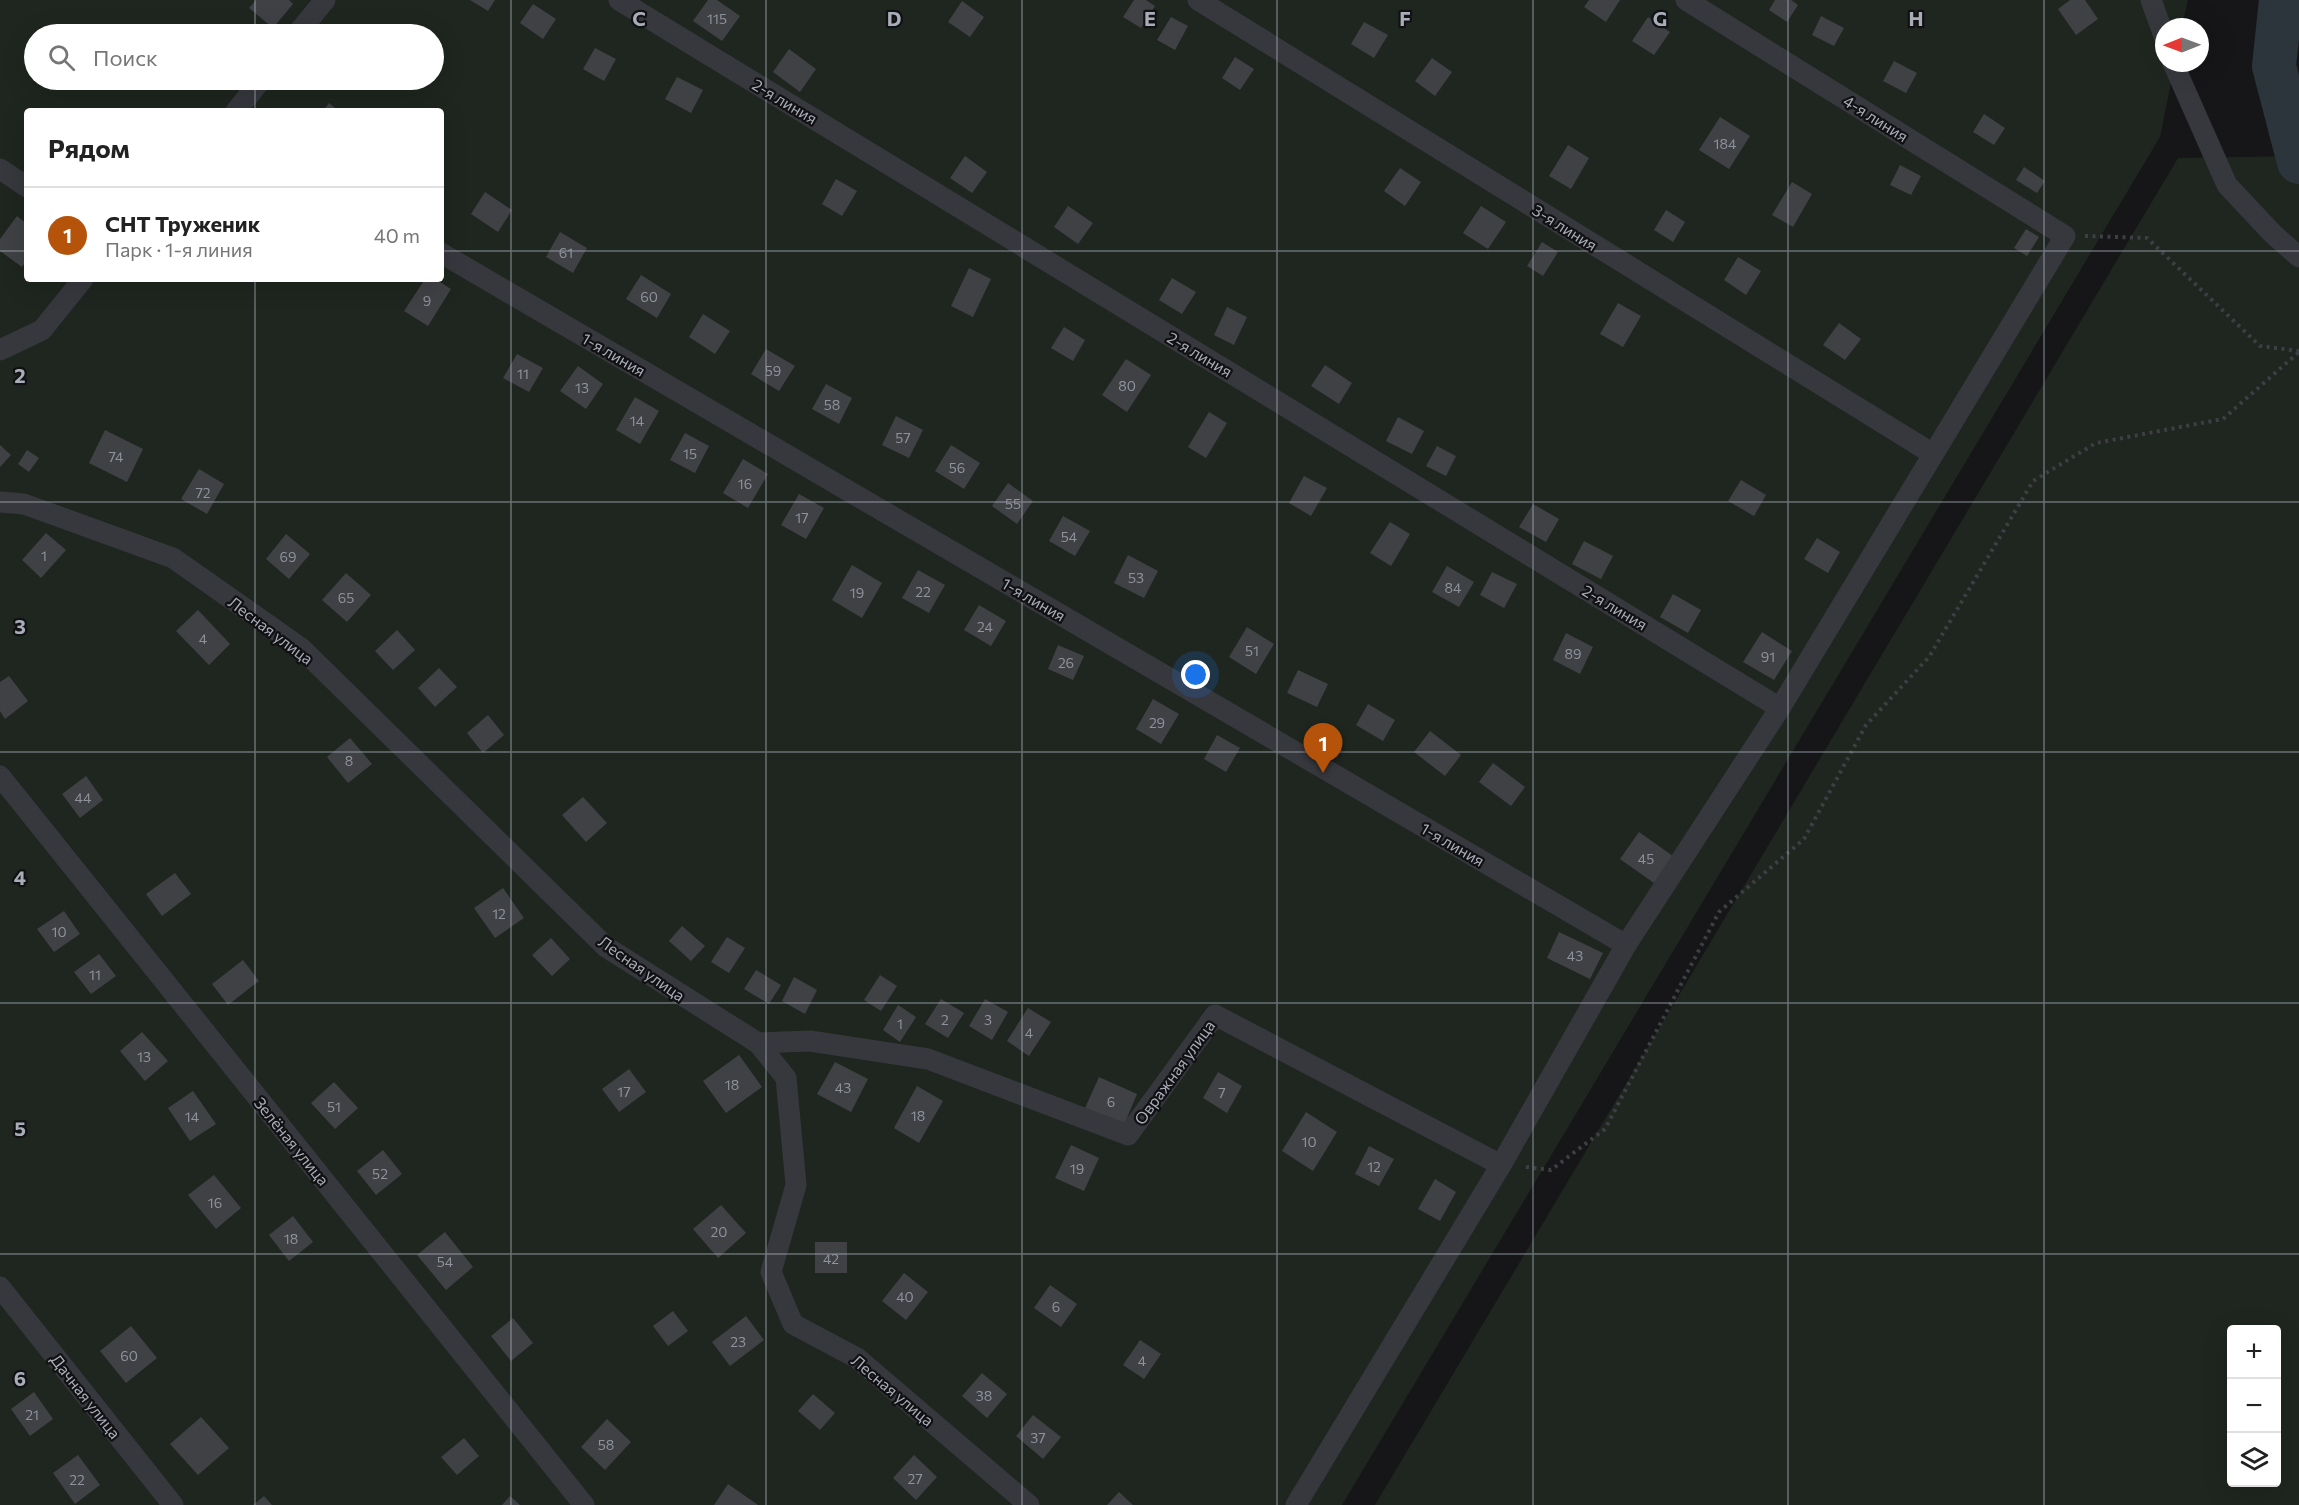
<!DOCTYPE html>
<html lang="ru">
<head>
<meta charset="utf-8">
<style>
  :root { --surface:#fff; --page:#f2f2f2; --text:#222; --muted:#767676; --line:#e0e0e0; --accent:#b45309 }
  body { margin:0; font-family:Commissioner,sans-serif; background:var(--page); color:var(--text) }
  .controls { position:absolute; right:18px; bottom:18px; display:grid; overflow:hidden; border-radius:6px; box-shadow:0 6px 24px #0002 }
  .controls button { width:54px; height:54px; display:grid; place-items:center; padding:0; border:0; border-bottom:2px solid var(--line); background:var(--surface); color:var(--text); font:30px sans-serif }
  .compass { position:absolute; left:2155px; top:18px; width:54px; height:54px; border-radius:50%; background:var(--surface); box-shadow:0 6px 24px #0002; rotate:269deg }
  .you { position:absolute; left:1196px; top:675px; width:21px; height:21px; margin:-15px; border:4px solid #fff; border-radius:50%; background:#1a73e8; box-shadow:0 0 0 9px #1a73e833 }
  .badge { display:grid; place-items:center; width:39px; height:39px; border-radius:50%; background:var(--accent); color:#fff; font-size:20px; font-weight:700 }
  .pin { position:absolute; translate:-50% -50px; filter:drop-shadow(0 2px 3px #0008) }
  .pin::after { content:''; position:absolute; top:32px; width:21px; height:18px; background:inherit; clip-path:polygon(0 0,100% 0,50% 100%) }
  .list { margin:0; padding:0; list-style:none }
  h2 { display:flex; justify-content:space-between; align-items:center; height:78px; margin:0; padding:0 24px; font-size:26px }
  h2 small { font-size:20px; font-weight:400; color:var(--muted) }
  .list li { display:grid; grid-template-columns:39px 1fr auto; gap:18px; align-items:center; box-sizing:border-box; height:96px; padding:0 24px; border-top:2px solid var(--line) }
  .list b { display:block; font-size:22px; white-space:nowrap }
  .list p { margin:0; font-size:20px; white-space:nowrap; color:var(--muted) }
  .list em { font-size:20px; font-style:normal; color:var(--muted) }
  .icon { flex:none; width:33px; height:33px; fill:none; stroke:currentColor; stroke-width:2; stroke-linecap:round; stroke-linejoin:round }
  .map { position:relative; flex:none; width:2299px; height:1505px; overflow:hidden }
  .search { position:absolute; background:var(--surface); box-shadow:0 6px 24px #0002; left:24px; top:24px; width:420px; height:66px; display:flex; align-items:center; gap:15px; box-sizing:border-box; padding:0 21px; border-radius:33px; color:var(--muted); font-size:22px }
  .panel { position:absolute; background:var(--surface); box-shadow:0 6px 24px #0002; left:24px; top:108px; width:420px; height:174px; border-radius:6px }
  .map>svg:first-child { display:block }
  .green { fill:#1e261f; fill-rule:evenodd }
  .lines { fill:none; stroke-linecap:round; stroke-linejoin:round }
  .river { stroke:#2c353c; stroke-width:44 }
  .building { fill:#404145 }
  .path { stroke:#3d3f44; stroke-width:4; stroke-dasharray:3 4.5; stroke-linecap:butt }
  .street { stroke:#37383d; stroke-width:21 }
  .grid { fill:none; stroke:#a8adb8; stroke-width:1.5; stroke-opacity:0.55 }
  .labels { text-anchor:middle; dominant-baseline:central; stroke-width:4.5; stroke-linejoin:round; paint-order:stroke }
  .number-label { font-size:14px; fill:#8e929b }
  .street-label { font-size:16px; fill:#a8adb8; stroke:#111113 }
  .grid-label { font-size:20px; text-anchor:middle; font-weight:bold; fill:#a8adb8; stroke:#111113; stroke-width:4.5; stroke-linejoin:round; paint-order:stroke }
</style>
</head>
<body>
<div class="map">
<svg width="2299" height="1505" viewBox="0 0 2299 1505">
  <rect width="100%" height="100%" fill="#161618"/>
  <g class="green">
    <path d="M0,0H2188L2182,27H2164V63H2175L2160,137L1342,1505H0ZM34,34H434V80H34ZM27,111H441V279H27Z"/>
    <path d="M2299,156V1505H1375L2178,158ZM2232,1330H2276V1482H2232Z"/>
  </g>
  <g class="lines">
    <path class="river" d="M2281,0L2274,66L2299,162"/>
  </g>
  <g class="building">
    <path d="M256,0H289L293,4L273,28L249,8Z"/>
    <path d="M470,0H495L488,11Z"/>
    <path d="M708,0H717L740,16L722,41L693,21Z"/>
    <path d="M1134,0H1146L1155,6L1141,28L1123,17Z"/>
    <path d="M1589,0H1620L1606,22L1584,7Z"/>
    <path d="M1775,0H1791L1798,5L1787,22L1769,10Z"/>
    <path d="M2070,0H2085L2098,19L2076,35L2058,9Z"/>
    <path d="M962,1L984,17L970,37L948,22Z"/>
    <path d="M533,4L556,19L543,39L520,23Z"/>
    <path d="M1821,16L1844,28L1834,46L1812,35Z"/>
    <path d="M1171,17L1188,26L1175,50L1157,40Z"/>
    <path d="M1648,17L1670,32L1654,55L1632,41Z"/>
    <path d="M1364,22L1388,35L1374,58L1351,44Z"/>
    <path d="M595,48L616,59L604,81L583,69Z"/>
    <path d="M789,49L816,69L800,92L773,72Z"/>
    <path d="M1235,57L1254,69L1240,90L1222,78Z"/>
    <path d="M1432,58L1452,72L1435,96L1415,81Z"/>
    <path d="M1894,61L1917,73L1906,93L1883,81Z"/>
    <path d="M677,77L703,90L691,113L665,99Z"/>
    <path d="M329,103L339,111H323Z"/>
    <path d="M1984,114L2005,128L1994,145L1973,132Z"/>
    <path d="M1720,117L1750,136L1729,169L1699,150Z"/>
    <path d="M1568,145L1589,158L1571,189L1549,176Z"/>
    <path d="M965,156L987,172L972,193L950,178Z"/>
    <path d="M1900,165L1921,176L1911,195L1890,185Z"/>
    <path d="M2024,167L2045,181L2037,193L2016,180Z"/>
    <path d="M1400,168L1421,182L1405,206L1384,191Z"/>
    <path d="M836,179L857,191L842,216L822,204Z"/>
    <path d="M1792,182L1812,194L1793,227L1772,215Z"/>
    <path d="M485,192L512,210L498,232L471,214Z"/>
    <path d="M1068,206L1093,223L1078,244L1054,227Z"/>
    <path d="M1481,206L1506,222L1488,249L1463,233Z"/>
    <path d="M1666,210L1685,222L1673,242L1654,230Z"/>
    <path d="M17,216L27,224V260L22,267L0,251V239Z"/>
    <path d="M2026,229L2039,237L2027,256L2014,248Z"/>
    <path d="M560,232L587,248L573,273L546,257Z"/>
    <path d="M1542,242L1558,252L1543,276L1527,266Z"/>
    <path d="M1738,257L1761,271L1746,295L1724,280Z"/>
    <path d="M969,268L991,279L973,317L951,306Z"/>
    <path d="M641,275L671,294L657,318L626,299Z"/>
    <path d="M1172,278L1196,292L1182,314L1159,300Z"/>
    <path d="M425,279H435L451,289L428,326L404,311Z"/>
    <path d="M1618,303L1641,316L1623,347L1600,334Z"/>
    <path d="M1227,307L1247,317L1234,345L1214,335Z"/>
    <path d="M703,314L730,331L715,354L689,337Z"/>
    <path d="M1839,323L1861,339L1845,360L1823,345Z"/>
    <path d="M1064,327L1085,340L1073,361L1051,348Z"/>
    <path d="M766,349L795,366L779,391L751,374Z"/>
    <path d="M517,354L543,368L529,392L503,378Z"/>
    <path d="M1126,359L1151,375L1127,412L1102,395Z"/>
    <path d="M1325,365L1352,383L1339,404L1311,386Z"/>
    <path d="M578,366L603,384L586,409L560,391Z"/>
    <path d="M826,384L852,398L839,424L812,409Z"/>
    <path d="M635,397L659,411L640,444L616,430Z"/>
    <path d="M1209,412L1227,423L1206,458L1188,447Z"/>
    <path d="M896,416L923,430L909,458L882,445Z"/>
    <path d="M1398,417L1424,431L1412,454L1386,441Z"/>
    <path d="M105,430L143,449L127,482L89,463Z"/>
    <path d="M685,433L709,446L695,473L670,460Z"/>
    <path d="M0,445L11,455L0,467Z"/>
    <path d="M951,445L980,463L964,489L935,471Z"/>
    <path d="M1437,446L1456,456L1446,476L1426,466Z"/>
    <path d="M27,450L39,458L29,472L18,464Z"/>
    <path d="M743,459L768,474L748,508L723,493Z"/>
    <path d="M199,469L224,484L207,514L181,499Z"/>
    <path d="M1304,476L1327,488L1311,516L1289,503Z"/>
    <path d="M1741,480L1766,495L1754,516L1728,501Z"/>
    <path d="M1008,483L1033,501L1017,524L992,506Z"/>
    <path d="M799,494L824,508L806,539L781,525Z"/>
    <path d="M1533,504L1559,519L1546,542L1519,527Z"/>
    <path d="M1063,516L1090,531L1075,556L1049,541Z"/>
    <path d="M1390,522L1410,534L1391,566L1370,553Z"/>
    <path d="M46,533L66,550L41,578L22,560Z"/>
    <path d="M286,534L310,554L289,579L266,559Z"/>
    <path d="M1817,538L1840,552L1828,573L1804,559Z"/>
    <path d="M1584,541L1613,556L1601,579L1572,564Z"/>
    <path d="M1128,555L1158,571L1144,598L1114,583Z"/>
    <path d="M852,565L882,583L862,618L832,600Z"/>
    <path d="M1447,566L1474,582L1459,607L1432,592Z"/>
    <path d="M918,570L945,585L929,613L902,598Z"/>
    <path d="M1492,572L1517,584L1504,608L1480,595Z"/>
    <path d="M346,573L371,595L347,622L322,600Z"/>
    <path d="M1673,594L1701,610L1688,633L1660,617Z"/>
    <path d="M979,605L1006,621L991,646L964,630Z"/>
    <path d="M198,610L230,644L209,665L176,631Z"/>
    <path d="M1247,627L1274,644L1256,674L1229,657Z"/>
    <path d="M397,630L415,650L393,670L375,651Z"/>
    <path d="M1762,632L1792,651L1774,680L1743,662Z"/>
    <path d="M1566,633L1593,647L1580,674L1553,660Z"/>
    <path d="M1058,645L1084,656L1073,680L1048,669Z"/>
    <path d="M439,668L457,687L435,707L418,688Z"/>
    <path d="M1298,670L1328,684L1317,707L1287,693Z"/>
    <path d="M9,676L28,701L5,719L0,711V682Z"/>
    <path d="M1153,699L1179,714L1161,744L1136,729Z"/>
    <path d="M1368,704L1395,720L1383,741L1356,725Z"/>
    <path d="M488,715L504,735L483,753L467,733Z"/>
    <path d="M1430,731L1461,755L1445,776L1414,752Z"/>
    <path d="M1217,735L1240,748L1226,772L1204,759Z"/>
    <path d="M350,738L372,764L348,783L327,757Z"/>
    <path d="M1493,763L1525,787L1511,806L1479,782Z"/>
    <path d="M86,776L103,800L80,818L62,794Z"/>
    <path d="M583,797L607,823L586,842L562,815Z"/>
    <path d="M1639,832L1673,856L1654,883L1620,859Z"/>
    <path d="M175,873L191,894L162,916L146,894Z"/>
    <path d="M503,888L524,918L495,938L474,908Z"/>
    <path d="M64,911L80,934L54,952L37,929Z"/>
    <path d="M682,926L705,946L691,961L669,941Z"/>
    <path d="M1559,932L1603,953L1590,979L1547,958Z"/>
    <path d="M727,937L745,948L729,973L711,962Z"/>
    <path d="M551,938L570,959L552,976L532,955Z"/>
    <path d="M99,954L116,976L91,994L74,972Z"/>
    <path d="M243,960L259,981L228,1005L212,984Z"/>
    <path d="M756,970L781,985L769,1004L744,989Z"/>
    <path d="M880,975L897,986L881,1011L864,1000Z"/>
    <path d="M794,977L817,990L805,1014L782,1001Z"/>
    <path d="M941,999L964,1013L948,1038L925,1024Z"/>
    <path d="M985,999L1008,1012L992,1040L969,1026Z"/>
    <path d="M898,1005L916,1017L900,1042L883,1030Z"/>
    <path d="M1028,1008L1051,1022L1029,1056L1007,1041Z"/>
    <path d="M142,1032L168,1061L145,1081L120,1051Z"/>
    <path d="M739,1055L762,1087L726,1113L703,1081Z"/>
    <path d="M835,1062L868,1079L851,1112L817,1094Z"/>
    <path d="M629,1069L646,1092L619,1112L602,1089Z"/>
    <path d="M1218,1072L1242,1086L1227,1113L1203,1098Z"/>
    <path d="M1099,1077L1137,1094L1124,1125L1085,1108Z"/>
    <path d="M334,1082L358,1108L335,1129L311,1103Z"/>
    <path d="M917,1086L943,1101L919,1143L894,1128Z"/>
    <path d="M193,1091L216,1124L190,1141L168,1108Z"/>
    <path d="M1306,1112L1337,1132L1313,1171L1282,1151Z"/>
    <path d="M1071,1145L1099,1158L1084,1191L1055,1178Z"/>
    <path d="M1369,1146L1394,1159L1379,1186L1355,1174Z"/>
    <path d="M383,1150L402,1174L376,1195L357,1171Z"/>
    <path d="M214,1175L241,1208L216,1229L188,1195Z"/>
    <path d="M1435,1179L1456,1192L1440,1221L1418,1209Z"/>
    <path d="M721,1205L746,1233L718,1258L693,1229Z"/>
    <path d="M293,1216L313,1242L289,1261L269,1235Z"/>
    <path d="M445,1232L473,1267L446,1290L417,1255Z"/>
    <rect x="815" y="1242" width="32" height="31"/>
    <path d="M904,1273L928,1292L906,1320L882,1301Z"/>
    <path d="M1050,1285L1077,1304L1061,1327L1034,1308Z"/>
    <path d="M673,1311L688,1331L668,1346L653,1326Z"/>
    <path d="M746,1316L764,1340L730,1366L712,1342Z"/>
    <path d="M513,1318L533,1343L511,1361L491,1336Z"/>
    <path d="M131,1326L157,1358L126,1383L100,1351Z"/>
    <path d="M1140,1340L1161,1354L1144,1379L1123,1365Z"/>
    <path d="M982,1373L1007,1394L987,1418L962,1396Z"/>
    <path d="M34,1392L53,1419L30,1436L11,1409Z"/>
    <path d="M813,1394L835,1413L820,1430L798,1411Z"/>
    <path d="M1033,1415L1061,1437L1043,1459L1016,1436Z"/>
    <path d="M201,1417L229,1448L198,1475L170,1444Z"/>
    <path d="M607,1419L631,1442L605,1470L581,1447Z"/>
    <path d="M464,1438L479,1456L457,1475L441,1457Z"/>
    <path d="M78,1455L100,1485L75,1504L53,1473Z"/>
    <path d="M914,1455L937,1477L916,1500L893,1478Z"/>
    <path d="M728,1484L758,1505H714Z"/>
    <path d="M1119,1492L1133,1505H1107Z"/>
    <path d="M264,1496L272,1505H253Z"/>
    <path d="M510,1496L520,1505H502Z"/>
  </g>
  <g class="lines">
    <g class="path">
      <path d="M2085,236L2147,238L2260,346L2299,351"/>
      <path d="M1526,1167L1551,1170L1605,1129L1719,912L1804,839L1866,725L1929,657L2033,481L2096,443L2223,419L2299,352"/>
    </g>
    <g class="street">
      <path d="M619,0L1780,708"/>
      <path d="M1198,0L1933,454"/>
      <path d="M2151,0L2164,36"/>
      <path d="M297,34L325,0"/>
      <path d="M2173,63L2227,185L2273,234L2299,257"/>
      <path d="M236,111L261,80"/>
      <path d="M0,169L27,187"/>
      <path d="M441,253L1626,945"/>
      <path d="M0,350L42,330L83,279"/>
      <path d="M0,502L24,504L173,558L301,648L606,947L758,1043L786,1078L796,1185L771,1272L793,1324L857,1358L1029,1505"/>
      <path d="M0,776L584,1505"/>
      <path d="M758,1043L810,1041L928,1059L1128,1135L1215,1015L1501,1165"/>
      <path d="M0,1287L173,1505"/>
      <path d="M1296,1505L1501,1165L1626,945L1780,708L2065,236L1686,0"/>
    </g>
  </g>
  <path class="grid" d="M255,0V34M511,0V1505M766,0V1505M1022,0V1505M1277,0V1505M1533,0V1505M1788,0V1505M2044,0V1505M255,80V111M0,251H27M441,251H2299M255,279V1505M0,502H2299M0,752H2299M0,1003H2299M0,1254H2299"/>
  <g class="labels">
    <g class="number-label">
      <text x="717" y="18">115</text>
      <text x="1725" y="143">184</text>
      <text x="566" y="252">61</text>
      <text x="649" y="296">60</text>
      <text x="427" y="300">9</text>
      <text x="773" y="370">59</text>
      <text x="523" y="373">11</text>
      <text x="1127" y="385">80</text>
      <text x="582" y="387">13</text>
      <text x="832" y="404">58</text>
      <text x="637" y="420">14</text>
      <text x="903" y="437">57</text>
      <text x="690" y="453">15</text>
      <text x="116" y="456">74</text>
      <text x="957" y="467">56</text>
      <text x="745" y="483">16</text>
      <text x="203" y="492">72</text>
      <text x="1013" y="503">55</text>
      <text x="802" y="517">17</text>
      <text x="1069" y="536">54</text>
      <text x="44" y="555">1</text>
      <text x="288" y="556">69</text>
      <text x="1136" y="577">53</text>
      <text x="1453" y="587">84</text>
      <text x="923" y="591">22</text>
      <text x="857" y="592">19</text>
      <text x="346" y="597">65</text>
      <text x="985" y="626">24</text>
      <text x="203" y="638">4</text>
      <text x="1252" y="650">51</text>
      <text x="1573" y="653">89</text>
      <text x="1768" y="656">91</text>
      <text x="1066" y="662">26</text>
      <text x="1157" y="722">29</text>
      <text x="349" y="760">8</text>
      <text x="83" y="797">44</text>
      <text x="1646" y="858">45</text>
      <text x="499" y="913">12</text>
      <text x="59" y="931">10</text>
      <text x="1575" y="955">43</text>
      <text x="95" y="974">11</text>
      <text x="945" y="1019">2</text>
      <text x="988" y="1019">3</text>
      <text x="900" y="1023">1</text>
      <text x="1029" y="1032">4</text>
      <text x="144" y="1056">13</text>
      <text x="732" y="1084">18</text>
      <text x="843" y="1087">43</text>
      <text x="624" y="1091">17</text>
      <text x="1222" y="1092">7</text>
      <text x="1111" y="1101">6</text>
      <text x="334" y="1106">51</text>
      <text x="918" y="1115">18</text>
      <text x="192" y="1116">14</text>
      <text x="1309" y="1141">10</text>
      <text x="1374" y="1166">12</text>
      <text x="1077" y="1168">19</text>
      <text x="380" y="1173">52</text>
      <text x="215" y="1202">16</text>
      <text x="719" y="1231">20</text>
      <text x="291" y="1238">18</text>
      <text x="831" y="1258">42</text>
      <text x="445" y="1261">54</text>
      <text x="905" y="1296">40</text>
      <text x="1056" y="1306">6</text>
      <text x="738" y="1341">23</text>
      <text x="129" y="1355">60</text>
      <text x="1142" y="1360">4</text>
      <text x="984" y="1395">38</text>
      <text x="32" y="1414">21</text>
      <text x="1038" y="1437">37</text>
      <text x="606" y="1444">58</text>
      <text x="915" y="1478">27</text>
      <text x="77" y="1479">22</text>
    </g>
    <g class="street-label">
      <text transform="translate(785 101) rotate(31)">2-я линия</text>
      <text transform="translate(1876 118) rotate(32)">4-я линия</text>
      <text transform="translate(1565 227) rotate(32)">3-я линия</text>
      <text transform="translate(614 354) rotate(30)">1-я линия</text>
      <text transform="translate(1200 354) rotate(31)">2-я линия</text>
      <text transform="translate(1034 599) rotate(30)">1-я линия</text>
      <text transform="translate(1615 607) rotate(31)">2-я линия</text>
      <text transform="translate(271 630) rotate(37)">Лесная улица</text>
      <text transform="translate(1453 844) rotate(30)">1-я линия</text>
      <text transform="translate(642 968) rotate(35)">Лесная улица</text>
      <text transform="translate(1174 1072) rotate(-54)">Овражная улица</text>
      <text transform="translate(292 1141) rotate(51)">Зелёная улица</text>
      <text transform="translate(893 1390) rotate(40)">Лесная улица</text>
      <text transform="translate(86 1396) rotate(52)">Дачная улица</text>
    </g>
  </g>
  <g class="grid-label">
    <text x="639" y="26">C</text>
    <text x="894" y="26">D</text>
    <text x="1150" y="26">E</text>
    <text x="1405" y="26">F</text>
    <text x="1660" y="26">G</text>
    <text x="1916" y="26">H</text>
    <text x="20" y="383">2</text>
    <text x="20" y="634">3</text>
    <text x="20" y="885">4</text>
    <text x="20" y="1136">5</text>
    <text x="20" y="1386">6</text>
  </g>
</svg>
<div class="controls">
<button>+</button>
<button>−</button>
<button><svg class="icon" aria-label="layers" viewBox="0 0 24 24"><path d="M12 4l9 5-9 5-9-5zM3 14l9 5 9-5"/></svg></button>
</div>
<svg class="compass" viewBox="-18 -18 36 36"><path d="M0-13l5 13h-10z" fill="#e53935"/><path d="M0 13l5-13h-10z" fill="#767676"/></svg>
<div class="you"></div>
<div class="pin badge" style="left:1323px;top:773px">1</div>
<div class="search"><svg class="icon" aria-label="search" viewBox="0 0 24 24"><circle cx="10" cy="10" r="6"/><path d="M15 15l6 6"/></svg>Поиск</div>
<section class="panel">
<h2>Рядом<small></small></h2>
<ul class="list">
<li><span class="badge">1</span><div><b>СНТ Труженик</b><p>Парк · 1-я линия</p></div><em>40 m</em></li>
</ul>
</section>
</div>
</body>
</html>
